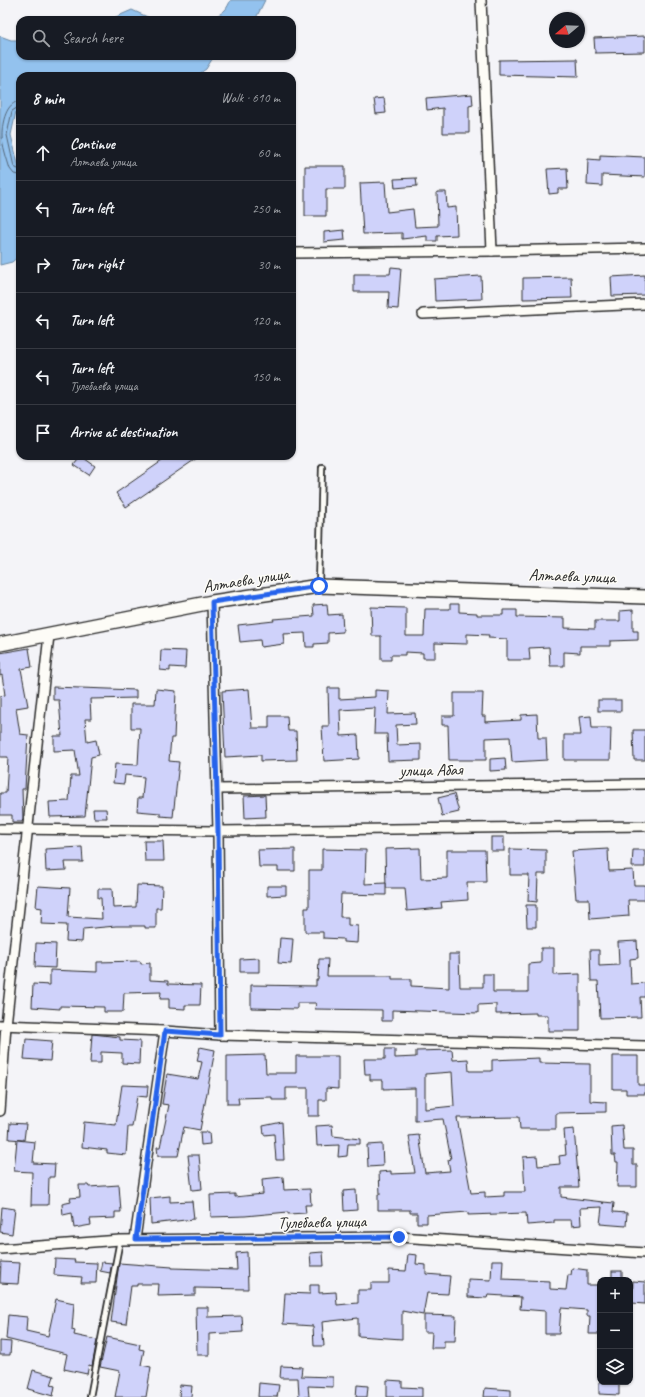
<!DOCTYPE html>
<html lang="en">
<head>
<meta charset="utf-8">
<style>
  :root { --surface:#171b24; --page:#20242c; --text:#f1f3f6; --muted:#9ea1a6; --line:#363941 }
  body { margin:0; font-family:Caveat,sans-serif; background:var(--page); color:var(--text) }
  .controls { position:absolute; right:12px; bottom:12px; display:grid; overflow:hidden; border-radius:8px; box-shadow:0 1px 3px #0004 }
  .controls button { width:36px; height:36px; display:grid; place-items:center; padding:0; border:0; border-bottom:1px solid var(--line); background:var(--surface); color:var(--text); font:20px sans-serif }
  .compass { position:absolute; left:549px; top:12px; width:36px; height:36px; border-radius:50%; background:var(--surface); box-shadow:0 1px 3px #0004; rotate:251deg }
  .stop { position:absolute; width:12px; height:12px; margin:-9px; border:3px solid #2563eb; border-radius:50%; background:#fff }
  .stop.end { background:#2563eb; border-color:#fff; box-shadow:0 1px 4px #0008 }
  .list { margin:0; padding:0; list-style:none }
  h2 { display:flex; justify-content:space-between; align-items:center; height:52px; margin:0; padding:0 16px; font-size:17px }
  h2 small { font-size:13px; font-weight:400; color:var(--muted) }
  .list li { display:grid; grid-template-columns:26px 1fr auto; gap:12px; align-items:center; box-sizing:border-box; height:56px; padding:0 16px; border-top:1px solid var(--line) }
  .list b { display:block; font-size:15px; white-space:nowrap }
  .list p { margin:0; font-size:13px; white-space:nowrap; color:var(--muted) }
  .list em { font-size:13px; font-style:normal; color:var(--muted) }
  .icon { flex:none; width:22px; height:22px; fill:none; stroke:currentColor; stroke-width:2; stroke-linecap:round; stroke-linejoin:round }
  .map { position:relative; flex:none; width:645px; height:1397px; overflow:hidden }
  .search { position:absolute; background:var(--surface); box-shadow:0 1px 3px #0004; left:16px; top:16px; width:280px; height:44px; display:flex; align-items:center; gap:10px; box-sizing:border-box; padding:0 14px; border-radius:12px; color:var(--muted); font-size:15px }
  .panel { position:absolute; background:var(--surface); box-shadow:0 1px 3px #0004; left:16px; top:72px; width:280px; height:388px; border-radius:12px }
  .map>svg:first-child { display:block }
  .water { fill:#93c2ee; stroke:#6986a0 }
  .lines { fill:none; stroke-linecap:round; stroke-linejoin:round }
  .shore { stroke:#556779; stroke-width:1 }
  .building { fill:#cfd2fa; stroke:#2b2b2b; fill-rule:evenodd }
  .service-casing { stroke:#2b2b2b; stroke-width:8 }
  .minor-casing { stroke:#2b2b2b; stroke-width:12 }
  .secondary-casing { stroke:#2b2b2b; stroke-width:16 }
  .service { stroke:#fdfcf7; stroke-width:4.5 }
  .minor { stroke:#fdfcf7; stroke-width:9 }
  .secondary { stroke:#fdfcf7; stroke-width:13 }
  .route { stroke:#2563eb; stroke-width:5 }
  .labels { text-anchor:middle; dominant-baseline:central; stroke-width:3; stroke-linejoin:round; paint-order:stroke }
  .street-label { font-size:17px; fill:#2b2b2b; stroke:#fdfcf7 }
</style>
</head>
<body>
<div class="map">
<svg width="645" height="1397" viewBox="0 0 645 1397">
  <rect width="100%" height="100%" fill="#f4f4f8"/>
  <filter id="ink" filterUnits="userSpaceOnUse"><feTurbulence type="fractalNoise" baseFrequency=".025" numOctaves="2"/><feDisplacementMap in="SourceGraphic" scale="8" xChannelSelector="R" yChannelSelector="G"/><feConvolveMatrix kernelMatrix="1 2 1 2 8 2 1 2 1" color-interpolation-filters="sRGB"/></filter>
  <g filter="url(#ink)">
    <g class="water">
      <path d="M231,0H265L255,20H171C188,16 210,24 224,11C227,9 229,3 231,0Z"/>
      <path d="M132,10L154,20H109Z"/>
      <path d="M0,36L11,40H20V56H214L206,69L196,76H20V109L16,112L11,135L20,172V255L12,262L0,265Z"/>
    </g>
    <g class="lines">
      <g class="shore">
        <path d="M20,101C6,102 2,123 2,135C2,145 7,159 10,169L14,174L20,175"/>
        <path d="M20,106L12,111L7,135L14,167L20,170"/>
      </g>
    </g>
    <g class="building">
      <path d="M645,36V52L595,53L594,38Z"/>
      <path d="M577,59L578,77L499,75V60Z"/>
      <path d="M472,94L473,105L469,106V133H443V108L427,110L426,98Z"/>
      <path d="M384,98L386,113L376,114L374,99Z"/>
      <path d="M600,155L645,157V177L602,175V186L587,185L588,159L600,160Z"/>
      <path d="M305,166H345V189H326V216H305Z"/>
      <path d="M567,168L568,189H558V193L549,194L547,169Z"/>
      <path d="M416,178L417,186L395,188L394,179Z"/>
      <path d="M385,182L387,212L413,209L415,227L438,226L437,192H446L447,208L456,207L457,235L437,236V241H427V236L402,239V233L363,234L360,183Z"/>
      <path d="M344,230L345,240L324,242V232Z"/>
      <path d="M391,267L401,268L398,309L388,308L389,292H354V274H390Z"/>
      <path d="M645,275V295L612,296L611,277Z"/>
      <path d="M481,276L482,299L435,301L434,279Z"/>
      <path d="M571,277L572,298L523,299V278Z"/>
      <path d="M81,456L95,466L89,475L74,465Z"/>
      <path d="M169,456H200L126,507L116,493Z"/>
      <path d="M327,604L328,615L342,614L343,632L328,633V643L314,644V647H306L305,633L283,634L284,644L261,647L260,640L240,642L238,625L274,621L273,619L314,616L313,605Z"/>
      <path d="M450,604H459V612L477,613V615H503V610H517V617L565,618V628L595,629V621H620V611L633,610V631H638V640L610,641V646H580V653L564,652V666H550L549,647L529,648L530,660H507V639L488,638L489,635L467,634V644L435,643V658H423V653L405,652V655H391V660H381V636H372L371,607L406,608V636H424L425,609H450Z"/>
      <path d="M29,648L32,667L21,669L28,706L16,708L20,734L28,735L25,789H22L23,819L22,822H12V815H0V793H6L8,757H0V696L5,695L2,675L0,676V653Z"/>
      <path d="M161,650L186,651L185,668L170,667V671L160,670Z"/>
      <path d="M53,687L136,690V698L90,699L91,719H85L87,742L96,740L99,755L91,757L85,816L50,817L49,802L69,801L71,776H79L75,750L54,751V736H62L59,700H53Z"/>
      <path d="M328,688H339V699L375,697V690L389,691L388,714L415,713L416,724L396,725L397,745L421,744V760L388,761L387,734H374L375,708L340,710L341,736L358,735L359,759L324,761L322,726H329Z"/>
      <path d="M156,689L176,691L174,738H171L169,761L179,762L173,817L160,816V813L137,811L138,798H142L144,777L125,775L124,784L113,783L115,764L138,765L140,728H131V704H155Z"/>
      <path d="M249,689L252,728H269V716H287L288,731H296L297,760L261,761V755L225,757L222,691Z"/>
      <path d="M454,693H483L482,716H485V722L521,720V715L537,714L538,738H546L547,760L512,762L510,737L486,738V760H449L448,725H442V716H454Z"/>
      <rect x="598" y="700" width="23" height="11"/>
      <path d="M591,716L592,728H611L610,760H564V735H581L579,717Z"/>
      <path d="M633,730H645V760H634Z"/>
      <path d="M505,758L506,770L490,771V759Z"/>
      <path d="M454,794L459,812L442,816L438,798Z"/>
      <path d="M265,795L266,817L245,818L244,796Z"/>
      <path d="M93,809H106L107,818H94Z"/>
      <rect x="491" y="837" width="13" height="14"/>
      <path d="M144,841H163L164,861H145Z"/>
      <path d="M82,847L83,862H65L66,870L46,871L45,849Z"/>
      <path d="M420,848L421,879L447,878V850H485L486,882H467L468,900L441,902L442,908L407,911L405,888H386L385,849Z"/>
      <path d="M295,849V871H278V867H259L258,850Z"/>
      <path d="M322,849L366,850L365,884L386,883V895L341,894L340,917H348V925L358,926L357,943L343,942V939L323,938V932H305V908H309V870H322Z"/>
      <path d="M510,849L546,850V874H538L537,902L528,901L529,875H510Z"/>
      <path d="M608,849L609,871L633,870L634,885H645V900H628L629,916L590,919L589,899H576L572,851Z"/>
      <path d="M633,850H645V867H632Z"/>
      <path d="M137,885L162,886L161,908H156V928H145V926H116L83,929L82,942L66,941L67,925L41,924L42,908L36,907L38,886L70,888L68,917L102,919L101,898H98V889H112L113,908L136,907Z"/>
      <path d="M267,886H286V895L267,896Z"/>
      <path d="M526,905H536V927H527Z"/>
      <path d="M280,938L293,939L291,964L278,963Z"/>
      <path d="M637,941L638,958L630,959L631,984L645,983V997H640L641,1017L600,1018L598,981H591L590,950H599V966L619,965L618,942Z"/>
      <path d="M36,943L56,944L55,968L35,967Z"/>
      <path d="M541,948H554V975L580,974V1031H548V1015H536V1013L496,1014V1004L478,1005V1013L392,1010V1021H382V1010L315,1009L316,1003H297V1009L251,1008V985L316,986V980H318L319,959H328L327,976H392V979H411V986L449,988V954H459L460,987H483V974H493V992H528V964L541,963Z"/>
      <path d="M259,958V972H240V959Z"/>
      <path d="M140,961L141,964L150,963V980L168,981V984L201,985L200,1005H185V1009L169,1008V999H160L161,992L124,993L123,1012H104V1007L60,1006V1009L32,1007L33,984L50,985V970L97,972V962Z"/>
      <path d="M92,1034L120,1037V1040L140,1041L139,1064L122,1063V1053L101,1052V1063H90Z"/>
      <path d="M26,1039L52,1041L50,1061L24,1059Z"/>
      <path d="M200,1047L215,1050L200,1130L184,1127L178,1156H158L157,1147H160L169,1105L162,1104L167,1074L198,1079L202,1062L197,1061Z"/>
      <path d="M385,1049H395V1058L416,1057V1051L452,1050L453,1060L468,1059L469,1071H492V1060L539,1058V1063L590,1064V1101L606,1102V1112L556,1113V1129H520L519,1117L457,1118L471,1193L485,1192V1197L504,1196V1192H525L523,1157L537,1156L538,1166L560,1164L559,1156L566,1155L564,1130L574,1129L579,1187H561V1197L603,1202V1204V1202L614,1203L613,1212L627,1213L626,1226L600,1224L602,1207L580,1208L581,1225L572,1226L571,1220H554V1223L527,1225L526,1213L468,1215V1212L427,1215V1223H417V1213H410V1210H378V1194H380L379,1172L391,1171V1174L415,1173L409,1136L419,1135L425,1173L450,1171L448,1160L451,1159L443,1119L415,1121V1088L383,1089V1080H370V1074H365L364,1059H385ZM452,1072L454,1106L425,1109V1074Z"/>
      <path d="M265,1055L266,1073H296V1056H338V1089L326,1088V1100H319V1116H308V1088H286V1100H272V1097L238,1098L239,1104H227V1056Z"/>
      <path d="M613,1056H638V1085H645V1094H626V1089H613Z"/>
      <path d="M122,1085L148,1086L147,1097L137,1096L132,1127H128L126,1155L107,1153V1150L82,1147L84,1122L116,1125Z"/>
      <path d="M282,1122L284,1160H276L274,1134L264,1135L263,1126Z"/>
      <path d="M10,1123L26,1124L24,1140L9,1139Z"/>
      <path d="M332,1125L333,1136L360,1139V1144H348L347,1156L338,1157L339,1145L317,1146L316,1126Z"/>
      <path d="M622,1125L624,1150H633V1165H637V1187H617L618,1162H616L615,1155H612L611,1126Z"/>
      <path d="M200,1132H209L210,1144L201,1145Z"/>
      <path d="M17,1140L35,1142L33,1163L55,1164L54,1177H49L48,1205H31L32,1172L14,1171Z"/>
      <path d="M382,1144L383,1166L368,1167L367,1145Z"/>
      <path d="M188,1155H199L202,1189L192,1190Z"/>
      <path d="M283,1177L284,1190L310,1189L311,1205H305L306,1213L288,1214V1212L245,1216L211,1217L210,1195L235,1194V1197L263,1194L262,1179Z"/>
      <path d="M79,1185H88L89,1187L119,1185L121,1212H115V1218L90,1219L91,1225L74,1228L72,1213L63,1215L62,1204L71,1202L70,1198L80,1197Z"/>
      <path d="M356,1190L357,1210L344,1211L343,1191Z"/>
      <path d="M170,1196V1202L192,1201L194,1219L151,1224L150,1198Z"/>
      <path d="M2,1207L15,1209L12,1234L0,1232Z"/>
      <path d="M247,1252L248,1289L195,1288V1295L158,1296L159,1284H137V1286H131L126,1324L111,1322L119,1263L172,1267V1268L237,1270L236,1253Z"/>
      <path d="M323,1252L324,1266H311L310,1253Z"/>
      <path d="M408,1254L417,1255L416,1264L426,1265V1274L450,1276L448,1294L427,1293L423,1315L402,1311V1339L358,1336V1318L322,1322L324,1346H314L313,1326L283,1324L285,1293L310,1294V1285H319V1293L336,1292L337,1305L358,1303V1290H371V1283H389V1270L406,1271Z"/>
      <path d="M55,1259L75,1260L74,1262L97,1263L96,1283H81L82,1277L54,1275Z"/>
      <path d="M492,1260H503L502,1279L550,1281V1289L566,1290L568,1275H571L572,1268L587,1270V1285H600V1334H589L590,1316H587V1310L561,1308L559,1334H545V1311L520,1309L521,1297L488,1295L487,1298L468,1297V1279L491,1280Z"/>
      <path d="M1,1262L20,1263L18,1284L0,1283Z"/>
      <path d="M102,1262L112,1263L110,1273L100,1271Z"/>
      <rect x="612" y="1271" width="10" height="9"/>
      <path d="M633,1281L645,1282V1304L632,1303Z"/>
      <path d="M56,1299L74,1303L72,1330L75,1331L74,1335L97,1340L92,1366L89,1365L87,1374L64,1369L67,1354L6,1339L8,1315L27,1317L26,1331L48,1336Z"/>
      <path d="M196,1307H208V1317L242,1316L243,1332L209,1334V1355H197Z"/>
      <path d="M424,1315L456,1316L455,1341H444V1348H431L432,1332H424Z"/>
      <path d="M107,1337L140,1344L139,1349L144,1350L141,1365L151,1367L146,1397H115L120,1371L100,1367Z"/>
      <path d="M0,1341L11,1342L10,1355H0Z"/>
      <path d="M281,1366L302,1367L301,1376L333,1377V1387L308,1386L309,1397H299L298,1378H280Z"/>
      <path d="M33,1370L54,1376L51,1385L55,1386L53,1396L28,1389Z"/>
      <path d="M387,1380L402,1381V1387L422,1388V1397H387Z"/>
      <path d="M599,1382H619V1395L599,1394Z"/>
      <path d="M259,1383L279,1385L277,1397H258Z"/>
      <path d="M180,1385L192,1386L191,1397H179Z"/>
      <path d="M357,1385L368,1386L367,1397H356Z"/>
      <path d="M485,1388L511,1390V1397H484Z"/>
    </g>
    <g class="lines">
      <defs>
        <g id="service">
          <path d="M319,584L322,467"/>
          <path d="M90,1397L120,1240"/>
        </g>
        <g id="minor">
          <path d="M481,0L492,251L645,248"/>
          <path d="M292,253L492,251"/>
          <path d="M423,314L645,304"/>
          <path d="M212,602L218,831L220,1035"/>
          <path d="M217,789L645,784"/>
          <path d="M0,829L218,831L645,826"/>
          <path d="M0,1025L165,1031L220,1035L645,1046"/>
          <path d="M0,1111L6,1025L49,635"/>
          <path d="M135,1239L165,1031"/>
          <path d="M0,1249L120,1240L399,1237L645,1253"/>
        </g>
        <path id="secondary" d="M0,644L212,602L319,586L645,597"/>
      </defs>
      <use href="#service" class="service-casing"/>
      <use href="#minor" class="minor-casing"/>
      <use href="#secondary" class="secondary-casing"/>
      <use href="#service" class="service"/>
      <use href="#minor" class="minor"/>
      <use href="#secondary" class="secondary"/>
    </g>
  </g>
  <g class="lines" filter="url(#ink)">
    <path class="route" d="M319,586L212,602L218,831L220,1035L165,1031L136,1239L399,1237"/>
  </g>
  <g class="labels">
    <g class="street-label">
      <text transform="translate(572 576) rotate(2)">Алтаева улица</text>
      <text transform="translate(246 580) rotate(-9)">Алтаева улица</text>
      <text transform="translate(431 770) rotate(-1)">улица Абая</text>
      <text transform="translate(322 1222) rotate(-1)">Тулебаева улица</text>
    </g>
  </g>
</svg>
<div class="controls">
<button>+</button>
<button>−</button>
<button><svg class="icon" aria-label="layers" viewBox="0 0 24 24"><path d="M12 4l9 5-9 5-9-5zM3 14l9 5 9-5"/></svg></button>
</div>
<svg class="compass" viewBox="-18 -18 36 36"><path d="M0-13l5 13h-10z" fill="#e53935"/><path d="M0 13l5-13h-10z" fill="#9ea1a6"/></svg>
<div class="stop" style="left:319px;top:586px"></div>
<div class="stop end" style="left:399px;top:1237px"></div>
<div class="search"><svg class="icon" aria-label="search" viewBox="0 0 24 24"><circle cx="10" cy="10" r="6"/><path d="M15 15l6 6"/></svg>Search here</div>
<section class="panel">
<h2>8 min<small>Walk · 610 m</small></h2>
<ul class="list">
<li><svg class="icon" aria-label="ahead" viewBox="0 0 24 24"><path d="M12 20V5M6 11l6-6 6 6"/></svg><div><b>Continue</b><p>Алтаева улица</p></div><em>60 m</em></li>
<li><svg class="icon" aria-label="left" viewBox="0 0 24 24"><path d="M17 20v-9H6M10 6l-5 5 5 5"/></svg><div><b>Turn left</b></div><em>250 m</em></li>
<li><svg class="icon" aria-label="right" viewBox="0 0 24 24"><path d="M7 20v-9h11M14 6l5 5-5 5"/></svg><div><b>Turn right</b></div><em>30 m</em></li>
<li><svg class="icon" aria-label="left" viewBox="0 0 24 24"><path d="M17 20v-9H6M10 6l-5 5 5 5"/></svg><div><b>Turn left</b></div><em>120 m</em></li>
<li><svg class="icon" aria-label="left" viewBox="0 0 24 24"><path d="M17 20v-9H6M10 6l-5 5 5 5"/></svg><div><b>Turn left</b><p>Тулебаева улица</p></div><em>150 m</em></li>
<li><svg class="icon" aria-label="arrive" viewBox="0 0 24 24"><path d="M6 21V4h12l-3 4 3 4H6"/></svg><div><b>Arrive at destination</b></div></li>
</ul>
</section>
</div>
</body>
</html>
